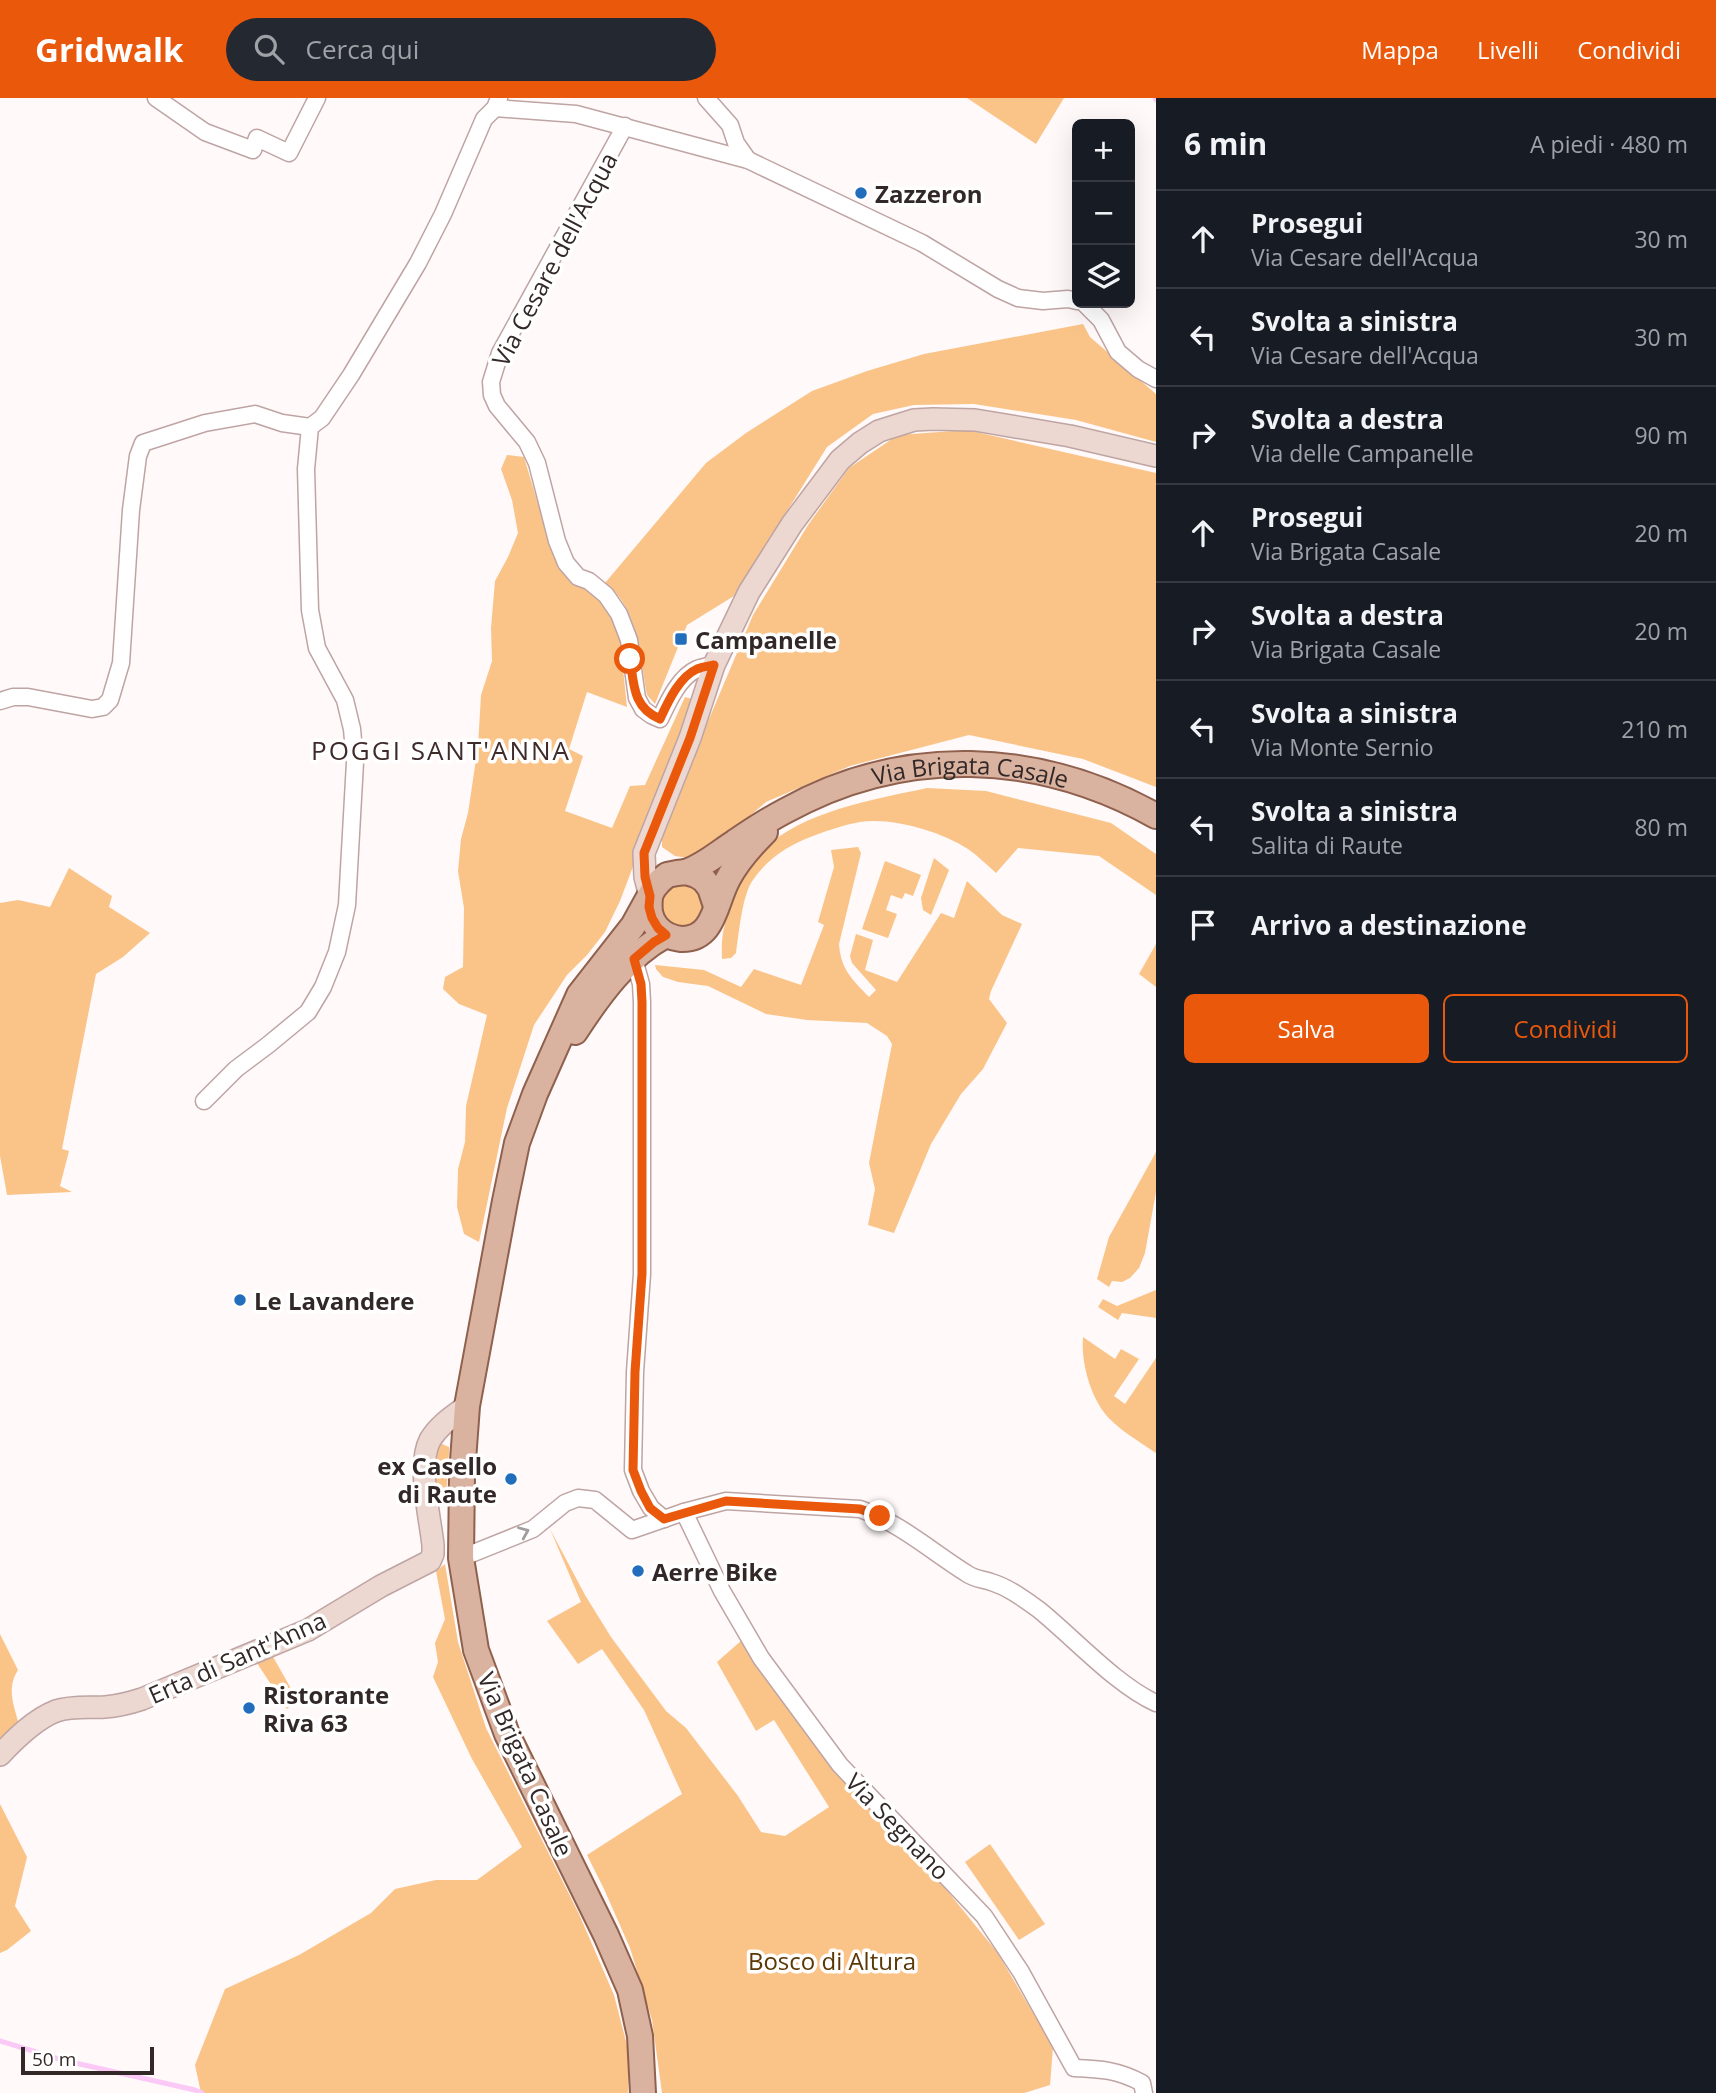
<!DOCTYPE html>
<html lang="it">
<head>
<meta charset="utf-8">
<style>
  :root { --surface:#171b24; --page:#242831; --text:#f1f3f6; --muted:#9ea1a6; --line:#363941; --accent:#ea580c }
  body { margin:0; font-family:"Open Sans",sans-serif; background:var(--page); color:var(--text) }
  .controls { position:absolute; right:21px; top:21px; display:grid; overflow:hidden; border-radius:10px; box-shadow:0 7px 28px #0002 }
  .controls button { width:63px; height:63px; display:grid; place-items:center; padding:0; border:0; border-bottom:2px solid var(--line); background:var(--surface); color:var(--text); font:35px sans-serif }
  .scale { position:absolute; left:21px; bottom:18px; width:133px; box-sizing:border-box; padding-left:7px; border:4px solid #322828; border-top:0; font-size:19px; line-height:24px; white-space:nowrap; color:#322828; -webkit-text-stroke:5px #fff; paint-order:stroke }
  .stop { position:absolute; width:21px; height:21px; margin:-16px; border:5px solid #ea580c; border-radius:50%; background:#fff }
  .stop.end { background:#ea580c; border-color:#fff; box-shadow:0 2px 7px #0008 }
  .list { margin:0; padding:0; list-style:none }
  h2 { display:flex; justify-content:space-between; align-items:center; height:91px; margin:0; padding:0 28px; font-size:30px }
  h2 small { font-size:23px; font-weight:400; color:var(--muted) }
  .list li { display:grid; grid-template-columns:46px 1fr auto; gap:21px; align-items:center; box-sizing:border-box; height:98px; padding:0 28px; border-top:2px solid var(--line) }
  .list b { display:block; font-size:26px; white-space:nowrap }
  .list p { margin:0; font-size:23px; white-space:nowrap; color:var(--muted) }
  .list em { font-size:23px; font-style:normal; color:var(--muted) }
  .actions { display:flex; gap:14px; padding:21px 28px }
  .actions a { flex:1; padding:16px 0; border:2px solid var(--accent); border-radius:10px; text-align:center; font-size:24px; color:var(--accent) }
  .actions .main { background:var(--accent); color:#fff }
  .icon { flex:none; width:38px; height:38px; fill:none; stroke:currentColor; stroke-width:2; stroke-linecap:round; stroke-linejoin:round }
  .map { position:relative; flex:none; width:1156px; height:1995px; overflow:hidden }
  header { display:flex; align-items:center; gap:42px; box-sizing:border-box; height:98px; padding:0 35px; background:var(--accent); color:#fff }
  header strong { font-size:33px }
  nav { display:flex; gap:38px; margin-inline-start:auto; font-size:24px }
  .search { width:490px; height:63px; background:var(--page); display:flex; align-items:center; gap:18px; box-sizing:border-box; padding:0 24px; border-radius:38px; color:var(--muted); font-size:26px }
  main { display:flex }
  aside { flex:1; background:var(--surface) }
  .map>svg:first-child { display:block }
  .green { fill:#fac489 }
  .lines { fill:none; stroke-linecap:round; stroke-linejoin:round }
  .stream { stroke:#fac9f6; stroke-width:5 }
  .street-casing { stroke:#bfa4a4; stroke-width:19 }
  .secondary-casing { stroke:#bfa4a4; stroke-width:24 }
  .primary-casing { stroke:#8f604d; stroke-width:28 }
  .street { stroke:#fff; stroke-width:16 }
  .secondary { stroke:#ecd8d0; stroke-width:21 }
  .primary { stroke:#dab2a0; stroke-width:24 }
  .oneway { stroke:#a39e9e }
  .route { stroke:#ea580c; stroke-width:9 }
  .poi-dot { fill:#236dbd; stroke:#fff; stroke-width:2.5 }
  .labels { text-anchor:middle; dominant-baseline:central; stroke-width:7; stroke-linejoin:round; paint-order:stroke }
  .poi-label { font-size:24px; font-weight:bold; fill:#322828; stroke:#fff; text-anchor:start }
  .street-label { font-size:24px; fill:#322828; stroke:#fff }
  .park-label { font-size:24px; fill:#5b3805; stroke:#fff }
  .neighbourhood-label { font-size:26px; letter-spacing:2px; fill:#402b2b; stroke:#fff }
</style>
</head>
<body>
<header>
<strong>Gridwalk</strong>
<div class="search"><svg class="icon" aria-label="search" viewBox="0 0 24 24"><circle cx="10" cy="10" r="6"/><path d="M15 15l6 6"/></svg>Cerca qui</div>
<nav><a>Mappa</a><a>Livelli</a><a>Condividi</a></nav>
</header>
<main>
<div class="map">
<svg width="1156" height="1995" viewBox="0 0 1156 1995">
  <rect width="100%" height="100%" fill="#fff9f9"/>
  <g class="green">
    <path d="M967,0H1064L1036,46Z"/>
    <path d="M1083,226L1090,239L1156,296V344L1076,322L974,306L914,307L873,316L827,349L734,498L687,527L655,606L647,597C640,560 638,508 605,485L706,365L746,335L812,293L867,273L924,256Z"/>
    <path d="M967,332L1156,375V689L1083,661L969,637L850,668L766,704L715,748L695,761L675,758L662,749V732L753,517L808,427L849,370L898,337Z"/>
    <path d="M507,357L524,359L554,460L574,482L600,501L619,532L627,609L587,594L569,651L583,658L565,713L612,730L630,688L645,687L685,599L696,602L620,803L605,834L587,857L567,877L534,927L507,1010L479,1144L464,1136L457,1109L458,1071L465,1044L466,1008L487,917L459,906L443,891L445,879L463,869L464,810L458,773L461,741L468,715L478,648L481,597L492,563L491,530L495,483L508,459L518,435L512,402L501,371Z"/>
    <path d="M927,690L986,693L1111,725L1156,756V797L1099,758L1018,750L996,775C987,767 978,758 968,751C940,733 892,719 860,724C844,727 828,732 813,738C790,746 767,761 753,782C742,797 739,835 736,855L731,860L722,861C721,835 724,827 733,803C739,787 744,773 755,760C794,714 872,702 927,690Z"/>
    <path d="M858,749L861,755L839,846C841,872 852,881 869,899L876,892L852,865L850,858L856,836L873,842L865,872L897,884L941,815L954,820L967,783L1002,817L1022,826L991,893L989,901L1007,925L983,971L961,996L931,1046L894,1135L868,1127L875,1091L869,1065L892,946L887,938L867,925L807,922L766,916L708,888L678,884L663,879L656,871L655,867L704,872L741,889L754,871L801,887L824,827L818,824L834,769L831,752Z"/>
    <path d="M934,760L949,772L931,817L923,812L921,800Z"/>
    <path d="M885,763L921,777L913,798L905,795L902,801L891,797L886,812L897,816L888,840L862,831Z"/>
    <path d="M69,770L112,798L109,809L150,835L123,859L96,876L62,1051L69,1053L60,1088L72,1094L7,1097L0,1058V805L18,802L50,809Z"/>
    <circle cx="681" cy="807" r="21"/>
    <path d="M1156,846V889L1139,876Z"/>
    <path d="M1156,1054V1094L1145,1155L1139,1170L1130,1180L1122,1184L1112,1183L1109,1189L1097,1181L1109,1139Z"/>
    <path d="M1156,1192V1220L1122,1215L1118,1222L1098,1209L1103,1201L1117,1208Z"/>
    <path d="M1083,1239L1115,1261L1121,1251L1139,1261L1114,1298L1125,1306L1156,1260V1355C1140,1344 1114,1329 1103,1313C1089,1293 1081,1263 1083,1239Z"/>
    <path d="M442,1346L449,1349V1354L446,1398L437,1399L432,1381L436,1347Z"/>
    <path d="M550,1431L585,1497L611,1539L666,1613L686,1630L738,1698L761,1734L785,1738L829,1709L774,1622L756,1633L717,1564L742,1542L787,1610L855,1696L927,1768L997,1854L1053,1949L1050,1987L1024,1995H662L652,1922L630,1850L604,1791L587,1757L682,1696L644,1612L602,1551L578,1566L547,1523L581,1504Z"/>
    <path d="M445,1466L458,1544L486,1630L579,1816L614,1897L629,1955L628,1995H201L195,1967L225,1891L299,1857L371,1815L395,1791L436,1782H477L522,1749L472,1661L433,1579L438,1564L435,1545L445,1521L436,1473Z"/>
    <path d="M0,1536L18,1572C7,1589 13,1605 18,1623L0,1641Z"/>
    <path d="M272,1557L298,1603L287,1611L255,1562Z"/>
    <path d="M0,1706L27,1759L15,1808L31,1833L7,1852L0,1855Z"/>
    <path d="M990,1746L1045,1826L1019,1842L965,1764Z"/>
  </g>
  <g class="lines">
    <g class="stream">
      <path d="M1155,0L1156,2"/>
      <path d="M0,1943L62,1962L195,1992L202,1995"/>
    </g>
    <defs>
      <g id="street">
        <path d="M156,0L205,34L253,52L257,40L289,55L317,0"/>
        <path d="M706,0L730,27L736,45L748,62"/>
        <path d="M495,10L576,16L748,62L922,145L998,191L1018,200L1043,203L1068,201L1077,203"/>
        <path d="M625,28L500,255L491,284L492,297L497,308L527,344L537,365L557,443L566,465L578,479L589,483L606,497L619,516L629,542L637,600L643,611L651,617L660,621C668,604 679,579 697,571C702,569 709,568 714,567"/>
        <path d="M1084,205L1101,222L1118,254L1138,271L1156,281"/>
        <path d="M0,603L13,599H28L92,611L103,609L110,602L121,565L131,412L138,358L143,345L205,325L255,316L282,325L310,329"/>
        <path d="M634,861L641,886L642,904V1176L635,1274L633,1372L641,1393L651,1410L664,1421"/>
        <path d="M204,1003L236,971L268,947L308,914L323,889L337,854L347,807L355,664L352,631L345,602L317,550L310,512L306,371L310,329L322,320L351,277L418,165L443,116L484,21L495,10L499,0"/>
        <path d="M684,1414L722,1493L761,1560L840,1667L984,1818L1021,1874L1074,1970C1101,1971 1118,1972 1142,1985L1144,1995"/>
        <path d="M461,1460L533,1431L565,1405L578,1400L595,1402L632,1432L684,1414L726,1403L860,1411C900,1425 931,1453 966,1475C974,1481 982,1481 991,1484C1008,1489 1024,1501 1038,1511C1073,1539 1116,1587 1156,1605"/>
      </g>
      <g id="secondary">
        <path d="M650,798L645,779L644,755L690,640L714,567L749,494L792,426L840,362L860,345L879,333L914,322L933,321L975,322L1070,338L1156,358"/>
        <path d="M0,1657C15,1641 35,1621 56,1613C71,1608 89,1610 105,1609C118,1608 130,1605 142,1601L308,1532L381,1488L430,1463L433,1456V1447C430,1419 417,1367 430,1342C439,1327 453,1318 467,1308"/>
      </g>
      <g id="primary">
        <path id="s1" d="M686,774C705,767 718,755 735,744C751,733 768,722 785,713C904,647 1038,652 1156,718"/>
        <path d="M650,798C649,810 649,820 657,829C663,836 672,840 681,841C715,842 715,804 728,781C737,764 751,748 765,734"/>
        <path d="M575,934C599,897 627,858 666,837"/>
        <path d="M643,1995L640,1938L630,1892L606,1837L507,1636L476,1552L461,1460L462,1376L467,1308L505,1103L517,1045L535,996L579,897L633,828L654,790L660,783L667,777L677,775L686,774L696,777L704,782L710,790L716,808"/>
      </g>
    </defs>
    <use href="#street" class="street-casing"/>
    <use href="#secondary" class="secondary-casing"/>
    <use href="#primary" class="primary-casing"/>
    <use href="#street" class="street"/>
    <use href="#secondary" class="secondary"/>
    <use href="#primary" class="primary"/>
  </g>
  <defs><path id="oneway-chevron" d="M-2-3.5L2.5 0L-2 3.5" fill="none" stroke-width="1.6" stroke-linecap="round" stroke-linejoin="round" transform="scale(1.75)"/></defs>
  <use class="oneway" href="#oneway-chevron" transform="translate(524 1434) rotate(-23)"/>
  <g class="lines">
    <path class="route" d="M630,561C634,587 633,610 660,621C668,604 679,579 697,571C702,569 709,568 714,567L690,640L644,755L645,779L650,798L649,809L652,820L658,830L666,837L654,844L634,861L641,886L642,904V1176L635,1274L633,1372L641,1393L650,1410L664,1421L726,1403L860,1411L880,1418"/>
  </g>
  <g class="poi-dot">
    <circle cx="861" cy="95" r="7"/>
    <rect x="674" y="534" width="14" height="14" rx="3.5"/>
    <circle cx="240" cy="1202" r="7"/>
    <circle cx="511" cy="1381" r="7"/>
    <circle cx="638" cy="1473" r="7"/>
    <circle cx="249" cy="1610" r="7"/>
  </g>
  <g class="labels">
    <g class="poi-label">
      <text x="875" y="95">Zazzeron</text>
      <text x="695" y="541">Campanelle</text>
      <text x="254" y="1202">Le Lavandere</text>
      <text x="497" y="1367" text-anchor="end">ex Casello<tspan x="497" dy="28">di Raute</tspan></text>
      <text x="652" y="1473">Aerre Bike</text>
      <text x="263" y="1596">Ristorante<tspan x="263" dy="28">Riva 63</tspan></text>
    </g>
    <g class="street-label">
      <text transform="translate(554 161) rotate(-62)">Via Cesare dell'Acqua</text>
      <text stroke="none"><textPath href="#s1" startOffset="310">Via Brigata Casale</textPath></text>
      <text transform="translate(237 1559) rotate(-24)">Erta di Sant'Anna</text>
      <text transform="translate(526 1666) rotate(66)">Via Brigata Casale</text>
      <text transform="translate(898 1728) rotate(46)">Via Segnano</text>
    </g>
    <g class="park-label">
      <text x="832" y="1862">Bosco di Altura</text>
    </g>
    <g class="neighbourhood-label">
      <text x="441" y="652">POGGI SANT'ANNA</text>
    </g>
  </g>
</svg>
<div class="controls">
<button>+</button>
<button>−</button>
<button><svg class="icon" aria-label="layers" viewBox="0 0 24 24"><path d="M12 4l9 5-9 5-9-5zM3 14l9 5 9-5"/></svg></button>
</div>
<div class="scale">50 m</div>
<div class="stop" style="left:630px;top:561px"></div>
<div class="stop end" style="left:880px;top:1418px"></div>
</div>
<aside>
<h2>6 min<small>A piedi · 480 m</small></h2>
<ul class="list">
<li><svg class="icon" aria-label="ahead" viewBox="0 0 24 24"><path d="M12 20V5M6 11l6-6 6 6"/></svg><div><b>Prosegui</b><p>Via Cesare dell'Acqua</p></div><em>30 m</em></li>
<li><svg class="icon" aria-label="left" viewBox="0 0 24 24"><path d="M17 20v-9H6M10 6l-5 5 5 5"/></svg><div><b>Svolta a sinistra</b><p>Via Cesare dell'Acqua</p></div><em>30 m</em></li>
<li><svg class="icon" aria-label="right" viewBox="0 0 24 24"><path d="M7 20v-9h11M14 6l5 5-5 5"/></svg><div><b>Svolta a destra</b><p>Via delle Campanelle</p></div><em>90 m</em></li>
<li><svg class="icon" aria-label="ahead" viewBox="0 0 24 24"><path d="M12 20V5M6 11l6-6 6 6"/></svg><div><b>Prosegui</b><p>Via Brigata Casale</p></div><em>20 m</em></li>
<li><svg class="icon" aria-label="right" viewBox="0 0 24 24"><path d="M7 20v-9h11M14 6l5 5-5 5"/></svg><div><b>Svolta a destra</b><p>Via Brigata Casale</p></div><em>20 m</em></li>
<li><svg class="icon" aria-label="left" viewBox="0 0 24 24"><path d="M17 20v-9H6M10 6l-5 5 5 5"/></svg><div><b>Svolta a sinistra</b><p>Via Monte Sernio</p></div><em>210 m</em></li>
<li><svg class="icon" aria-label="left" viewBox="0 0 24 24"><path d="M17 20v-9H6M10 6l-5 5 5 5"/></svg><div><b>Svolta a sinistra</b><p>Salita di Raute</p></div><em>80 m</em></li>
<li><svg class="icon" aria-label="arrive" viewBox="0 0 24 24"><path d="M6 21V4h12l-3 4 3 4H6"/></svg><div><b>Arrivo a destinazione</b></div></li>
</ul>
<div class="actions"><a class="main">Salva</a><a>Condividi</a></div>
</aside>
</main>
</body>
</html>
